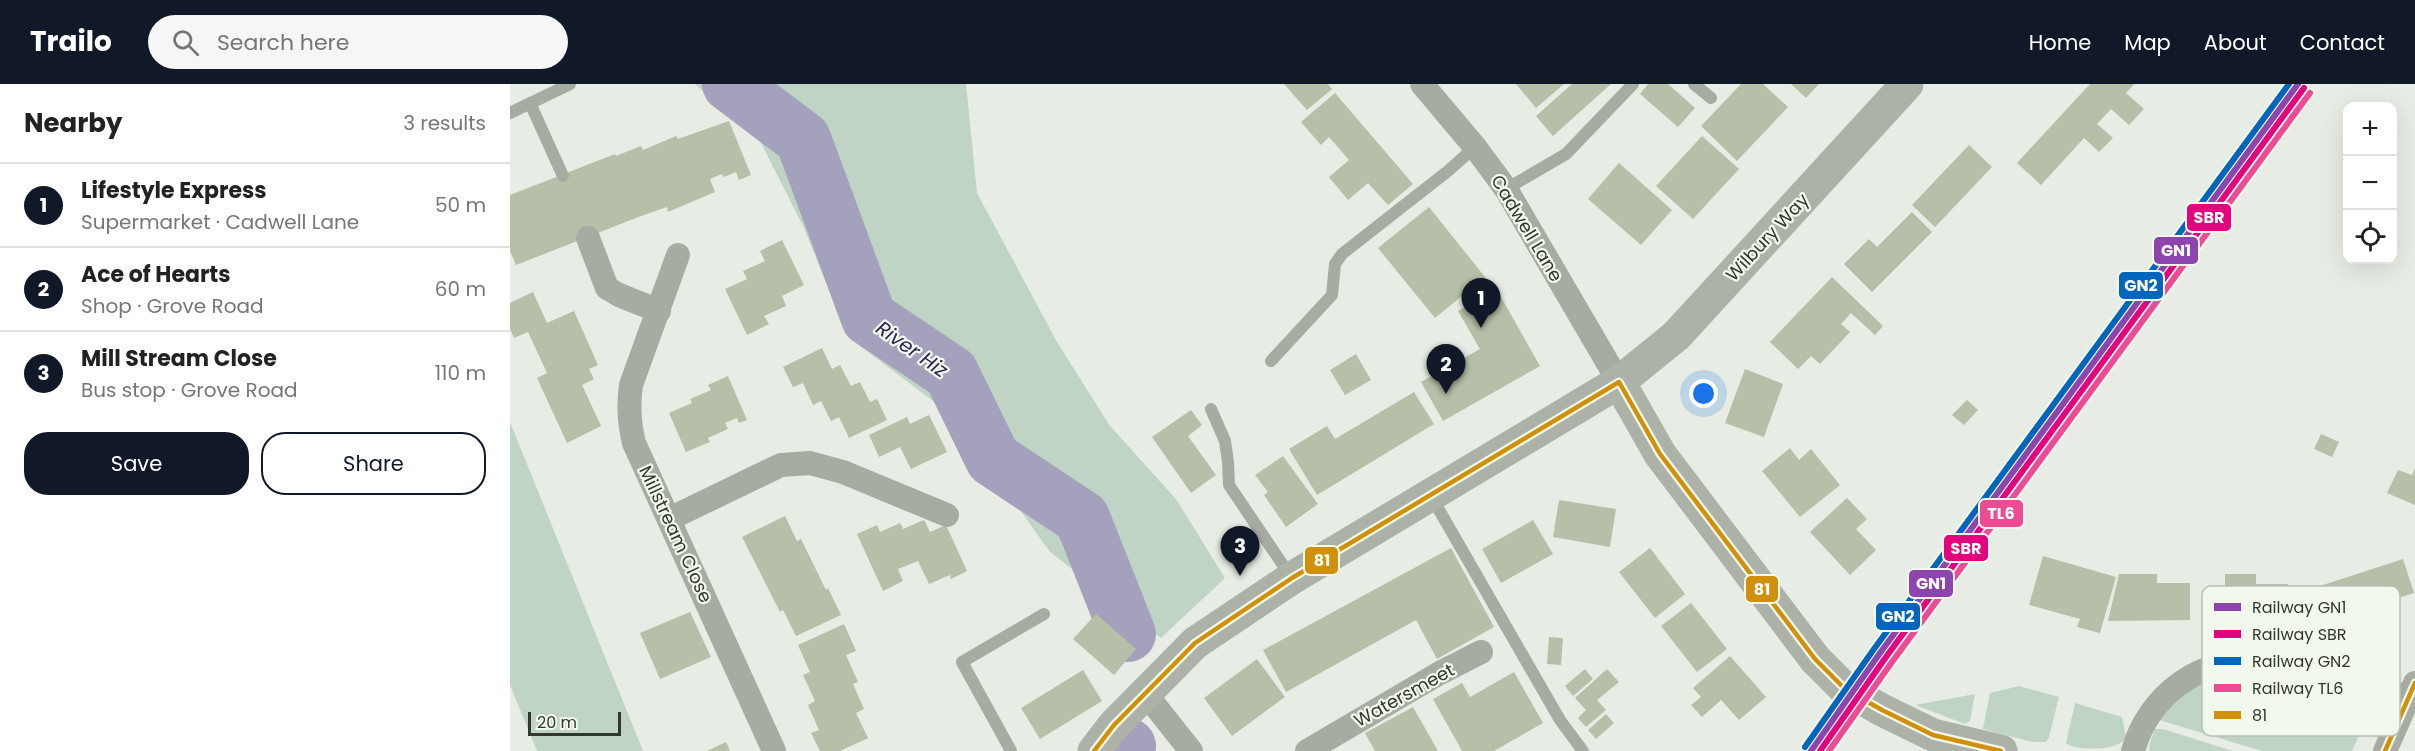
<!DOCTYPE html>
<html lang="en">
<head>
<meta charset="utf-8">
<style>
  :root { --surface:#fff; --page:#f6f6f6; --text:#222; --muted:#767676; --line:#e0e0e0; --accent:#111827 }
  body { margin:0; font-family:Poppins,sans-serif; background:var(--page); color:var(--text) }
  .controls { position:absolute; right:18px; top:18px; display:grid; overflow:hidden; border-radius:12px; box-shadow:0 6px 24px #0002 }
  .controls button { width:54px; height:54px; display:grid; place-items:center; padding:0; border:0; border-bottom:2px solid var(--line); background:var(--surface); color:var(--text); font:30px sans-serif }
  .scale { position:absolute; left:18px; bottom:15px; width:93px; box-sizing:border-box; padding-left:6px; border:3px solid #32372b; border-top:0; font-size:16px; line-height:21px; white-space:nowrap; color:#32372b; -webkit-text-stroke:4px #f1f9ec; paint-order:stroke }
  .you { position:absolute; left:1194px; top:310px; width:21px; height:21px; margin:-15px; border:4px solid #fff; border-radius:50%; background:#1a73e8; box-shadow:0 0 0 9px #1a73e833 }
  .badge { display:grid; place-items:center; width:39px; height:39px; border-radius:50%; background:var(--accent); color:#fff; font-size:20px; font-weight:700 }
  .pin { position:absolute; translate:-50% -50px; filter:drop-shadow(0 2px 3px #0008) }
  .pin::after { content:''; position:absolute; top:32px; width:21px; height:18px; background:inherit; clip-path:polygon(0 0,100% 0,50% 100%) }
  .list { margin:0; padding:0; list-style:none }
  h2 { display:flex; justify-content:space-between; align-items:center; height:78px; margin:0; padding:0 24px; font-size:26px }
  h2 small { font-size:20px; font-weight:400; color:var(--muted) }
  .list li { display:grid; grid-template-columns:39px 1fr auto; gap:18px; align-items:center; box-sizing:border-box; height:84px; padding:0 24px; border-top:2px solid var(--line) }
  .list b { display:block; font-size:22px; white-space:nowrap }
  .list p { margin:0; font-size:20px; white-space:nowrap; color:var(--muted) }
  .list em { font-size:20px; font-style:normal; color:var(--muted) }
  .actions { display:flex; gap:12px; padding:18px 24px }
  .actions a { flex:1; padding:14px 0; border:2px solid var(--accent); border-radius:24px; text-align:center; font-size:21px; color:var(--accent) }
  .actions .main { background:var(--accent); color:#fff }
  .icon { flex:none; width:33px; height:33px; fill:none; stroke:currentColor; stroke-width:2; stroke-linecap:round; stroke-linejoin:round }
  .map { position:relative; flex:none; width:1905px; height:667px; overflow:hidden }
  header { display:flex; align-items:center; gap:36px; box-sizing:border-box; height:84px; padding:0 30px; background:var(--accent); color:#fff }
  header strong { font-size:28px }
  nav { display:flex; gap:33px; margin-inline-start:auto; font-size:21px }
  .search { width:420px; height:54px; background:var(--page); display:flex; align-items:center; gap:15px; box-sizing:border-box; padding:0 21px; border-radius:33px; color:var(--muted); font-size:22px }
  main { display:flex }
  aside { flex:1; background:var(--surface) }
  .map>svg:first-child { display:block }
  .green { fill:#c0d4c6 }
  .lines { fill:none; stroke-linecap:round; stroke-linejoin:round }
  .river { stroke:#a4a1bd; stroke-width:56 }
  .building { fill:#b6bfa7 }
  .lane { stroke:#a7aca3; stroke-width:12 }
  .street { stroke:#a7aca3; stroke-width:24 }
  .secondary { stroke:#acb2a8; stroke-width:33 }
  .bus-1-casing { stroke:#f1f9ec; stroke-width:9 }
  .bus-1 { stroke:#d09009; stroke-width:4.5 }
  .rail-1-casing { stroke:#f1f9ec; stroke-width:10 }
  .rail-2-casing { stroke:#f1f9ec; stroke-width:10 }
  .rail-3-casing { stroke:#f1f9ec; stroke-width:10 }
  .rail-4-casing { stroke:#f1f9ec; stroke-width:10 }
  .rail-1 { stroke:#8e44ad; stroke-width:6 }
  .rail-2 { stroke:#e5007d; stroke-width:6 }
  .rail-3 { stroke:#0065bd; stroke-width:6 }
  .rail-4 { stroke:#ee4b95; stroke-width:6 }
  .labels { text-anchor:middle; dominant-baseline:central; stroke-width:4.5; stroke-linejoin:round; paint-order:stroke }
  .street-label { font-size:18px; fill:#32372b; stroke:#f1f9ec }
  .water-label { font-size:20px; font-style:italic; fill:#2c2455; stroke:#f1f9ec }
  .key { fill:#f1f9ec; stroke:#b8bfb2; stroke-width:1.5 }
  .key-label { font-size:16px; fill:#32372b }
  .line-badge { stroke:#f1f9ec; stroke-width:2 }
  .badge-label { font-size:16px; text-anchor:middle; font-weight:bold; fill:#fff }
</style>
</head>
<body>
<header>
<strong>Trailo</strong>
<div class="search"><svg class="icon" aria-label="search" viewBox="0 0 24 24"><circle cx="10" cy="10" r="6"/><path d="M15 15l6 6"/></svg>Search here</div>
<nav><a>Home</a><a>Map</a><a>About</a><a>Contact</a></nav>
</header>
<main>
<aside>
<h2>Nearby<small>3 results</small></h2>
<ul class="list">
<li><span class="badge">1</span><div><b>Lifestyle Express</b><p>Supermarket · Cadwell Lane</p></div><em>50 m</em></li>
<li><span class="badge">2</span><div><b>Ace of Hearts</b><p>Shop · Grove Road</p></div><em>60 m</em></li>
<li><span class="badge">3</span><div><b>Mill Stream Close</b><p>Bus stop · Grove Road</p></div><em>110 m</em></li>
</ul>
<div class="actions"><a class="main">Save</a><a>Share</a></div>
</aside>
<div class="map">
<svg width="1905" height="667" viewBox="0 0 1905 667">
  <rect width="100%" height="100%" fill="#e7ede4"/>
  <g class="green">
    <path d="M185,0H456L467,109L547,258L600,342L666,415L715,494L651,554L540,468L497,408L427,320L338,253L294,144L250,57Z"/>
    <path d="M0,338L133,667H27L0,601Z"/>
    <path d="M1721,589H1743L1865,615L1842,667H1752L1649,636L1657,625L1692,597Z"/>
    <path d="M1509,602L1549,613L1539,653L1536,658H1522L1473,645L1480,609Z"/>
    <path d="M1465,610L1460,637L1455,640L1405,621Z"/>
    <path d="M1565,619L1612,633C1613,639 1617,650 1614,656C1606,667 1564,667 1556,659Z"/>
    <path d="M1645,645H1653L1723,667H1639L1640,658Z"/>
  </g>
  <g class="lines">
    <g class="river">
      <path d="M220,0L293,55L359,234L441,289L483,375L572,434L618,550"/>
      <path d="M617,667L618,662"/>
    </g>
  </g>
  <g class="building">
    <path d="M774,0H818L822,5L797,26Z"/>
    <path d="M1006,0H1054L1026,24Z"/>
    <path d="M1062,0H1101L1043,52L1026,32Z"/>
    <path d="M1138,0H1158L1185,24L1168,43L1130,10Z"/>
    <path d="M1231,0H1253L1278,23L1227,77L1191,42Z"/>
    <path d="M1281,0H1309L1296,14Z"/>
    <path d="M1580,0H1624L1616,9L1634,25L1619,41L1601,25L1587,40L1603,54L1589,68L1574,54L1531,101L1507,79Z"/>
    <path d="M825,9L903,100L878,121L858,99L838,116L819,93L839,76L819,53L811,61L791,38Z"/>
    <path d="M219,37L241,91L229,96L226,88L214,93L212,90L200,95L205,108L158,128L157,123L131,132L6,181L0,167V111L105,70L106,72L131,62L133,66L166,52L168,55Z"/>
    <path d="M1192,52L1229,85L1183,135L1146,102Z"/>
    <path d="M1459,61L1482,83L1425,143L1402,121Z"/>
    <path d="M1109,79L1162,126L1131,161L1078,115Z"/>
    <path d="M919,123L975,193L925,234L868,164Z"/>
    <path d="M1402,128L1422,148L1362,208L1334,180L1359,155L1367,163Z"/>
    <path d="M272,156L294,201L272,212L276,222L254,232L259,240L237,251L215,205L237,195L233,187L255,177L250,167Z"/>
    <path d="M1322,193L1373,242L1365,251L1341,229L1331,240L1340,248L1326,263L1310,280L1301,272L1288,285L1260,258Z"/>
    <path d="M987,206L1030,282L933,337L911,298L970,265L948,227Z"/>
    <path d="M23,208L37,239L64,227L88,281L79,285L84,295L72,301L91,342L57,359L27,294L37,289L18,248L4,254L0,245V219Z"/>
    <path d="M312,264L322,285L330,281L341,302L350,298L360,318L367,315L377,336L339,354L329,333L321,337L311,317L303,321L293,299L283,303L273,283Z"/>
    <path d="M846,270L861,296L835,311L820,286Z"/>
    <path d="M1235,285L1273,300L1254,353L1215,339Z"/>
    <path d="M218,292L237,336L229,339L227,334L215,339L218,345L198,354L200,358L176,368L159,329L182,319L180,315L201,306L198,301Z"/>
    <path d="M904,308L924,340L807,411L779,365L817,342L825,355Z"/>
    <path d="M1457,316L1468,326L1454,341L1442,331Z"/>
    <path d="M681,326L692,341L678,352L706,391L681,409L642,353Z"/>
    <path d="M419,331L437,368L401,385L390,363L369,373L359,351L397,333L400,340Z"/>
    <path d="M1811,350L1829,358L1822,373L1804,365Z"/>
    <path d="M1280,364L1289,376L1301,365L1330,401L1290,433L1252,387Z"/>
    <path d="M773,372L808,420L776,443L754,411L758,408L745,391Z"/>
    <path d="M1905,384V421L1877,409L1888,386L1902,391Z"/>
    <path d="M1337,414L1357,435L1346,445L1366,466L1340,491L1300,448Z"/>
    <path d="M1049,416L1106,425L1100,463L1043,453Z"/>
    <path d="M275,432L287,457L291,455L316,506L318,504L331,531L286,552L273,526L270,528L232,453Z"/>
    <path d="M414,436L420,448L436,441L457,487L441,495L440,491L419,500L408,477L388,485L393,497L373,507L347,450L367,441L370,448L390,439L393,445Z"/>
    <path d="M1023,436L1043,470L991,499L972,465Z"/>
    <path d="M941,464L984,543L927,575L906,536L776,608L753,566Z"/>
    <path d="M1140,464L1175,510L1145,534L1109,488Z"/>
    <path d="M1533,472L1606,493L1590,549L1567,543L1570,535L1519,521Z"/>
    <path d="M1893,475L1904,509L1824,535L1813,501Z"/>
    <path d="M1609,490H1647V499H1680V536L1598,537Z"/>
    <path d="M1715,490H1746V500H1778V536H1715Z"/>
    <path d="M1181,519L1217,565L1187,588L1151,542Z"/>
    <path d="M180,528L201,573L150,595L130,549Z"/>
    <path d="M586,530L626,565L604,591L563,555Z"/>
    <path d="M334,540L346,567L336,571L348,598L343,600L354,625L346,629L358,654L330,667H310L301,649L309,646L298,621L305,617L293,591L300,588L288,561Z"/>
    <path d="M1039,553L1053,554L1051,581L1037,580Z"/>
    <path d="M1220,572L1256,613L1229,636L1211,616L1192,633L1181,621L1191,613L1183,604Z"/>
    <path d="M747,575L775,613L722,652L694,614Z"/>
    <path d="M1075,585L1083,595L1063,612L1055,602Z"/>
    <path d="M1097,585L1109,598L1087,616L1096,626L1076,643L1068,634L1076,626L1065,614Z"/>
    <path d="M573,586L592,617L530,655L511,624Z"/>
    <path d="M1004,588L1033,639L984,667H952L923,615L952,599L960,613Z"/>
    <path d="M903,623L928,667H865L855,649Z"/>
    <path d="M1096,630L1104,639L1086,655L1078,646Z"/>
    <path d="M216,658L220,667H197Z"/>
  </g>
  <g class="lines">
    <g class="lane">
      <path d="M1184,0L1201,14"/>
      <path d="M20,19L53,92"/>
      <path d="M0,29L60,0"/>
      <path d="M996,105L1056,70L1123,0"/>
      <path d="M761,277L822,211L825,180L832,170L938,87L965,63"/>
      <path d="M701,325L715,357L718,378L719,401L781,493"/>
      <path d="M921,412L1050,636L1073,667"/>
      <path d="M501,667L452,578L534,530"/>
    </g>
    <g class="street">
      <path d="M912,0L965,63L996,105L1109,298"/>
      <path d="M78,154L97,204L109,211L149,227"/>
      <path d="M168,171L121,301C118,322 119,339 124,359L264,667"/>
      <path d="M159,435L271,381L300,379L333,388L437,431"/>
      <path d="M635,609L681,667"/>
      <path d="M797,667L928,590L971,568"/>
      <path d="M1623,667C1638,612 1692,571 1749,578L1905,614"/>
      <path d="M1875,667L1905,599"/>
    </g>
    <g class="secondary">
      <path d="M1109,298L1150,370L1305,575L1335,605L1372,626L1423,651L1491,667"/>
      <path d="M584,667L604,641L685,559L782,494L1109,298L1166,252L1397,0"/>
    </g>
    <defs>
      <g id="bus-1">
        <path d="M584,667L604,641L685,559L782,494L1109,298L1150,370L1305,575L1335,605L1372,626L1423,651L1491,667"/>
        <path d="M1875,667L1905,599"/>
      </g>
    </defs>
    <use href="#bus-1" class="bus-1-casing"/>
    <use href="#bus-1" class="bus-1"/>
    <defs>
      <path id="rail-1" d="M1301,667L1370,569L1788,0"/>
      <path id="rail-2" d="M1310,667L1376,573L1794,4"/>
      <path id="rail-3" d="M1295,663L1364,565L1779,0"/>
      <path id="rail-4" d="M1319,667L1382,578L1800,9"/>
    </defs>
    <use href="#rail-1" class="rail-1-casing"/>
    <use href="#rail-2" class="rail-2-casing"/>
    <use href="#rail-3" class="rail-3-casing"/>
    <use href="#rail-4" class="rail-4-casing"/>
    <use href="#rail-1" class="rail-1"/>
    <use href="#rail-2" class="rail-2"/>
    <use href="#rail-3" class="rail-3"/>
    <use href="#rail-4" class="rail-4"/>
  </g>
  <g class="labels">
    <g class="street-label">
      <text transform="translate(1017 144) rotate(59)">Cadwell Lane</text>
      <text transform="translate(1257 153) rotate(-47)">Wilbury Way</text>
      <text transform="translate(166 450) rotate(65)">Millstream Close</text>
      <text transform="translate(894 611) rotate(-29)">Watersmeet</text>
    </g>
    <g class="water-label">
      <text transform="translate(402 265) rotate(35)">River Hiz</text>
    </g>
  </g>
  <rect x="1692" y="502" width="198" height="150" rx="9" class="key"/>
  <rect x="1704" y="519" width="27" height="8" fill="#8e44ad"/>
  <rect x="1704" y="546" width="27" height="8" fill="#e5007d"/>
  <rect x="1704" y="573" width="27" height="8" fill="#0065bd"/>
  <rect x="1704" y="600" width="27" height="8" fill="#ee4b95"/>
  <rect x="1704" y="627" width="27" height="8" fill="#d09009"/>
  <g class="key-label">
    <text x="1742" y="529">Railway GN1</text>
    <text x="1742" y="556">Railway SBR</text>
    <text x="1742" y="583">Railway GN2</text>
    <text x="1742" y="610">Railway TL6</text>
    <text x="1742" y="637">81</text>
  </g>
  <g class="line-badge">
    <rect x="1676" y="119" width="46" height="29" rx="6" fill="#e5007d"/>
    <rect x="1643" y="152" width="46" height="29" rx="6" fill="#8e44ad"/>
    <rect x="1608" y="187" width="46" height="29" rx="6" fill="#0065bd"/>
    <rect x="1469" y="415" width="45" height="29" rx="6" fill="#ee4b95"/>
    <rect x="1433" y="450" width="46" height="28" rx="6" fill="#e5007d"/>
    <rect x="794" y="462" width="35" height="29" rx="6" fill="#d09009"/>
    <rect x="1398" y="485" width="46" height="29" rx="6" fill="#8e44ad"/>
    <rect x="1235" y="491" width="34" height="28" rx="6" fill="#d09009"/>
    <rect x="1365" y="518" width="46" height="29" rx="6" fill="#0065bd"/>
  </g>
  <g class="badge-label">
    <text x="1699" y="139">SBR</text>
    <text x="1666" y="172">GN1</text>
    <text x="1631" y="207">GN2</text>
    <text x="1491" y="435">TL6</text>
    <text x="1456" y="470">SBR</text>
    <text x="812" y="482">81</text>
    <text x="1421" y="505">GN1</text>
    <text x="1252" y="511">81</text>
    <text x="1388" y="538">GN2</text>
  </g>
</svg>
<div class="controls">
<button>+</button>
<button>−</button>
<button><svg class="icon" aria-label="locate" viewBox="0 0 24 24"><circle cx="12" cy="12" r="6"/><path d="M12 2v4M12 18v4M2 12h4M18 12h4"/></svg></button>
</div>
<div class="scale">20 m</div>
<div class="you"></div>
<div class="pin badge" style="left:971px;top:244px">1</div>
<div class="pin badge" style="left:936px;top:310px">2</div>
<div class="pin badge" style="left:730px;top:492px">3</div>
</div>
</main>
</body>
</html>
